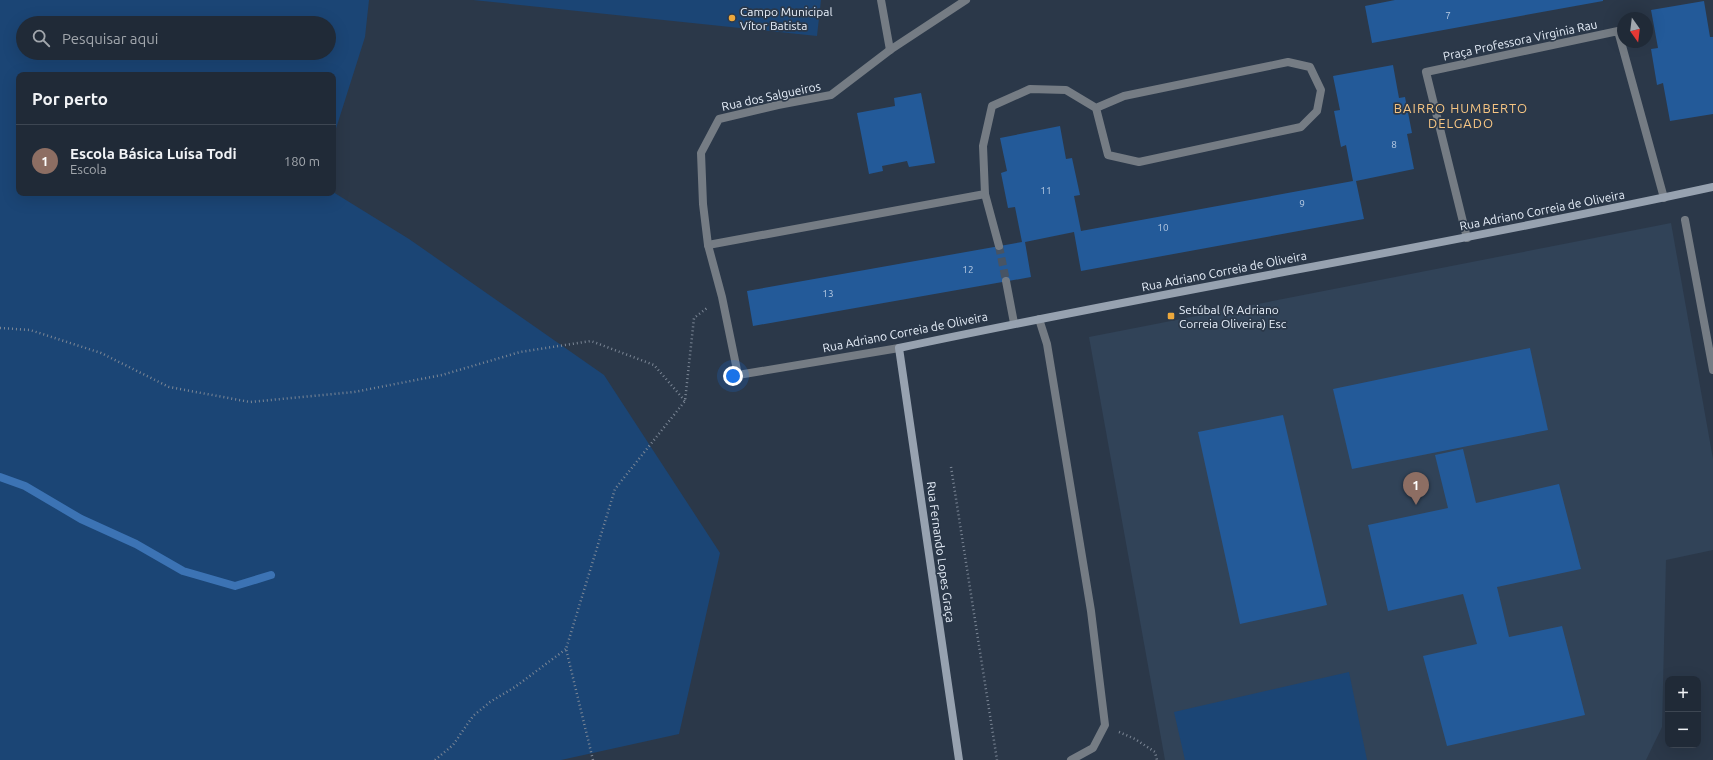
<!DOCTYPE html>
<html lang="pt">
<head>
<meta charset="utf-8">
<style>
  :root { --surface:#202a37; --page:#2d3642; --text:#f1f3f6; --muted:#a2a7ad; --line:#3d4652; --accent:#eda83c }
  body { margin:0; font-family:Ubuntu,sans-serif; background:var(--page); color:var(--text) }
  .controls { position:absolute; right:12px; bottom:12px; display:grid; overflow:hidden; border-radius:8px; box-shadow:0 4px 16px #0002 }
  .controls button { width:36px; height:36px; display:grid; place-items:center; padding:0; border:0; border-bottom:1px solid var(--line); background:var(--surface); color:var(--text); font:20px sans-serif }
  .compass { position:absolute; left:1617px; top:12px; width:36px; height:36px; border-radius:50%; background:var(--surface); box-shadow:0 4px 16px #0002; rotate:166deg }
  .you { position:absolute; left:733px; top:376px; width:14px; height:14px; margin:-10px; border:3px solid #fff; border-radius:50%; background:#1a73e8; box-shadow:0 0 0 6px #1a73e833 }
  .badge { display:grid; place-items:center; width:26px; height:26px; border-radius:50%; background:var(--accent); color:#fff; font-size:13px; font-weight:700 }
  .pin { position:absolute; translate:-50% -33px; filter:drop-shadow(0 1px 2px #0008) }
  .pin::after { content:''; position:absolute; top:21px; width:14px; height:12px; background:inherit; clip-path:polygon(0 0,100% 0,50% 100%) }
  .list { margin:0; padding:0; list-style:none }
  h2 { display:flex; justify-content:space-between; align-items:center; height:52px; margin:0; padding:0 16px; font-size:17px }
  h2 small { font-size:13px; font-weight:400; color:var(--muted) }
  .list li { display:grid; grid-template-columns:26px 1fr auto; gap:12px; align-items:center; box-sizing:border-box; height:72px; padding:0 16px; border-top:1px solid var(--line) }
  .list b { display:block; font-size:15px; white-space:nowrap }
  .list p { margin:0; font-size:13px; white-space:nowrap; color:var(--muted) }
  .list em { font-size:13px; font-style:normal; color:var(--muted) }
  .icon { flex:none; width:22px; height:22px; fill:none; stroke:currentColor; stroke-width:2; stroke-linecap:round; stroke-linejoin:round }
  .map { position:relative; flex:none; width:1713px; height:760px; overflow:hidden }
  .search { position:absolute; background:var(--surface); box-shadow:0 4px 16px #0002; left:16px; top:16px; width:320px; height:44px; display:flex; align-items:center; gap:10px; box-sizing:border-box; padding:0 14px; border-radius:22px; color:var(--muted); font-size:15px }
  .panel { position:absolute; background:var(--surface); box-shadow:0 4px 16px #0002; left:16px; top:72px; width:320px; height:124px; border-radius:8px }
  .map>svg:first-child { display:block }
  .built { fill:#314358 }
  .green { fill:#1b4575; fill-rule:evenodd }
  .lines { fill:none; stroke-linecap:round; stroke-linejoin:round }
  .stream { stroke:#3c73b4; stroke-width:8 }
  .building { fill:#235a99 }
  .street-tunnel { stroke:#475464; stroke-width:8; stroke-dasharray:8 4; stroke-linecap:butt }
  .path { stroke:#7c8796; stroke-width:2.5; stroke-dasharray:1 3; stroke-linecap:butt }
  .lane { stroke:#757c84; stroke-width:8 }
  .street { stroke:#757c84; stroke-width:8 }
  .secondary { stroke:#97a2b0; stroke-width:8 }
  .poi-dot { fill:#eda83c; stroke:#2b3849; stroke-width:1.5 }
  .labels { text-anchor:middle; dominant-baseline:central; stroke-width:3.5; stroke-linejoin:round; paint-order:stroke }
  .number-label { font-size:10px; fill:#b7cae2 }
  .poi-label { font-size:12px; fill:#e8f0fb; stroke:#2b3849; text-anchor:start }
  .street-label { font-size:12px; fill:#e8f0fb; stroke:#2b3849 }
  .neighbourhood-label { font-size:13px; letter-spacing:1px; fill:#f6c583; stroke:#2b3849 }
</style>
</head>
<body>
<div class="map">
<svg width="1713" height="760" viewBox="0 0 1713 760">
  <rect width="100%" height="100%" fill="#2b3849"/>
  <path class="built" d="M1671,223L1713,459V550L1666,560L1662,727L1646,760H1165L1089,337Z"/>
  <g class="green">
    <path d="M0,0H369L365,37L333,138V75H19V193H333V192L409,239L604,375L720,553L679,734L561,760H0ZM23,23H329V53H23Z"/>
    <path d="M473,0H821L817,36Z"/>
    <path d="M1349,672L1367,760H1185L1174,712Z"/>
  </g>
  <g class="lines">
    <path class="stream" d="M0,477L25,486L81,519L136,544L183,571L235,586L271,575"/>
  </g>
  <g class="building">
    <path d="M1395,0H1603V1L1372,43L1365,6Z"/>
    <path d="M1704,1L1710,37H1713V114L1670,121L1663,83L1657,85L1651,49L1658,48L1651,10Z"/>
    <path d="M1393,65L1399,98L1405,97L1412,133L1407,134L1414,169L1356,181L1364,219L1081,271L1074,232L1025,242L1031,277L753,326L747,291L1022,242L1015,207L1008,208L1001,173L1007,171L1000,138L1060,126L1066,159L1072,158L1080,195L1074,196L1081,231L1353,181L1346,145L1341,147L1334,111L1340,110L1333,76Z"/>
    <path d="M921,93L935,163L909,167L907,161L882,166L883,171L869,174L857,113L895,106L894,98Z"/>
    <path d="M1530,348L1548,430L1352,469L1333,389Z"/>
    <path d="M1283,415L1327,605L1240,624L1198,432Z"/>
    <path d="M1463,449L1476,503L1559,484L1581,569L1497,587L1509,637L1562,626L1585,715L1447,746L1423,656L1477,644L1463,594L1388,611L1368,525L1448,508L1435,455Z"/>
  </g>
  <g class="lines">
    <path class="street-tunnel" d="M999,246L1006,281"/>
    <g class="path">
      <path d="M0,328L30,330L101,353L169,387L250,402L354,392L442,375L520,352L591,341L654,365L685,401"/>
      <path d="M951,467L997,760"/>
      <path d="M1119,732L1135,739L1155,752L1157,760"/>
      <path d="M435,760L453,745L473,716L490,702L515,687L566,649"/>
      <path d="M593,760L566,649L615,489L685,401L694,318L707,308"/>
    </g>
    <g class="lane">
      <path d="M1467,238L1426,72L1618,31L1664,198"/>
      <path d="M1039,319L1047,344L1091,611L1105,725L1093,748L1071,760"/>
    </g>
    <g class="street">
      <path d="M881,0L890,50"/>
      <path d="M985,194L983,146L992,106L1030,89L1066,90L1096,108L1108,155L1139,162L1301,127L1317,111L1321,90L1310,67L1288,62L1124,96L1096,108"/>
      <path d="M1685,220L1713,370"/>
      <path d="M708,245L985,194L999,246"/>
      <path d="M1006,281L1014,323"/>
      <path d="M899,348L738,375L722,297L708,245L703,204L701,153L719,119L778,105L831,95L890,50L966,0"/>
    </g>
    <path class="secondary" d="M959,760L899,348C1170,290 1443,246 1713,187"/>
  </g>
  <g class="poi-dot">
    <circle cx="732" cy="18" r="4"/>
    <rect x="1167" y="312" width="8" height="8" rx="2"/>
  </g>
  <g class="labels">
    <g class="number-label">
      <text x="1448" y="15">7</text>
      <text x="1394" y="144">8</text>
      <text x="1046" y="190">11</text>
      <text x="1302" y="203">9</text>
      <text x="1163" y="227">10</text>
      <text x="968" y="269">12</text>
      <text x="828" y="293">13</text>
    </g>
    <g class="poi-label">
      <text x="740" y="11">Campo Municipal<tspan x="740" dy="14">Vítor Batista</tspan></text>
      <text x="1179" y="309">Setúbal (R Adriano<tspan x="1179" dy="14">Correia Oliveira) Esc</tspan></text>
    </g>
    <g class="street-label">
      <text transform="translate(1520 40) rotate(-12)">Praça Professora Virginia Rau</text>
      <text transform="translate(771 96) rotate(-12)">Rua dos Salgueiros</text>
      <text transform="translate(1542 210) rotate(-11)">Rua Adriano Correia de Oliveira</text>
      <text transform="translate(1224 271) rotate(-11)">Rua Adriano Correia de Oliveira</text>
      <text transform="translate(905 332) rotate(-11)">Rua Adriano Correia de Oliveira</text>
      <text transform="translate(941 552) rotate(82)">Rua Fernando Lopes Graça</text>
    </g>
    <g class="neighbourhood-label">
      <text x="1461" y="108">BAIRRO HUMBERTO<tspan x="1461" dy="15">DELGADO</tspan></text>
    </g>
  </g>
</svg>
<div class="controls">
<button>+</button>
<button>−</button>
</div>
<svg class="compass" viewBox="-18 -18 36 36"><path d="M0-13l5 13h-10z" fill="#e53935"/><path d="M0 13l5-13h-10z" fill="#a2a7ad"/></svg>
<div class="you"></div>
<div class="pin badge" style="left:1416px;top:505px;background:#8d6e63">1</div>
<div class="search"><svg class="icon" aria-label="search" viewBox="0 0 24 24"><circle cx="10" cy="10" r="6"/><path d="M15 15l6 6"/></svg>Pesquisar aqui</div>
<section class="panel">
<h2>Por perto<small></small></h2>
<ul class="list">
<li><span class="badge" style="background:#8d6e63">1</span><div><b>Escola Básica Luísa Todi</b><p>Escola</p></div><em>180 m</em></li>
</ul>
</section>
</div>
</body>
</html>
